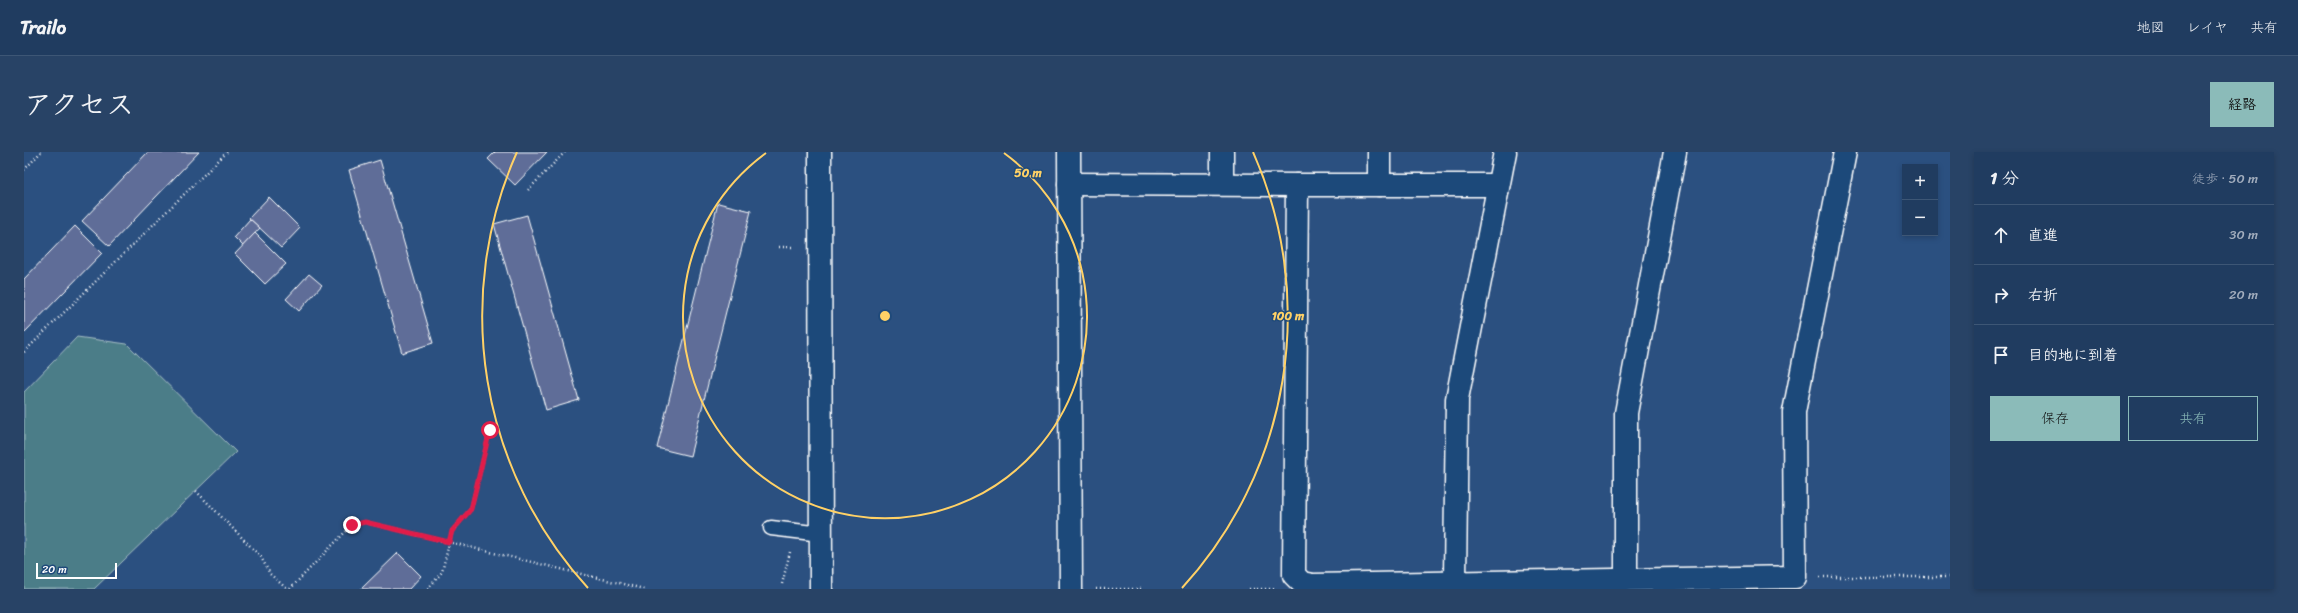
<!DOCTYPE html>
<html lang="ja">
<head>
<meta charset="utf-8">
<style>
  :root { --surface:#203c60; --page:#284366; --text:#f1f3f6; --muted:#a2adbd; --line:#3d5675; --accent:#8bbbb9 }
  body { margin:0; font-family:Sriracha,"Klee One",sans-serif; background:var(--page); color:var(--text) }
  .controls { position:absolute; right:12px; top:12px; display:grid; overflow:hidden; border-radius:0px; box-shadow:0 2px 6px #0003 }
  .controls button { width:36px; height:36px; display:grid; place-items:center; padding:0; border:0; border-bottom:1px solid var(--line); background:var(--surface); color:var(--text); font:20px sans-serif }
  .scale { position:absolute; left:12px; bottom:10px; width:81px; box-sizing:border-box; padding-left:4px; border:2px solid #fff; border-top:0; font-size:11px; line-height:14px; white-space:nowrap; color:#fff; -webkit-text-stroke:3px #1f4a7a; paint-order:stroke }
  .stop { position:absolute; width:12px; height:12px; margin:-9px; border:3px solid #e11d48; border-radius:50%; background:#fff }
  .stop.end { background:#e11d48; border-color:#fff; box-shadow:0 1px 4px #0008 }
  .list { margin:0; padding:0; list-style:none }
  h2 { display:flex; justify-content:space-between; align-items:center; height:52px; margin:0; padding:0 16px; font-size:17px }
  h2 small { font-size:13px; font-weight:400; color:var(--muted) }
  .list li { display:grid; grid-template-columns:26px 1fr auto; gap:12px; align-items:center; box-sizing:border-box; height:60px; padding:0 16px; border-top:1px solid var(--line) }
  .list b { display:block; font-size:15px; white-space:nowrap }
  .list em { font-size:13px; font-style:normal; color:var(--muted) }
  .actions { display:flex; gap:8px; padding:12px 16px }
  .actions a { flex:1; padding:9px 0; border:1px solid var(--accent); border-radius:0px; text-align:center; font-size:14px; color:var(--accent) }
  .actions .main { background:var(--accent); color:#111 }
  .icon { flex:none; width:22px; height:22px; fill:none; stroke:currentColor; stroke-width:2; stroke-linecap:round; stroke-linejoin:round }
  .map { position:relative; flex:none; width:1926px; height:437px; overflow:hidden; border-radius:0px }
  header { display:flex; align-items:center; gap:24px; box-sizing:border-box; height:56px; padding:0 20px; background:var(--surface); border-bottom:1px solid var(--line) }
  header strong { font-size:19px }
  nav { display:flex; gap:22px; margin-inline-start:auto; font-size:14px }
  .intro { display:flex; align-items:center; justify-content:space-between; box-sizing:border-box; height:96px; padding:0 24px }
  h1 { margin:0; font-size:28px }
  .button { padding:10px 18px; border-radius:0px; background:var(--accent); color:#111; font-size:14px; font-weight:700 }
  main { display:flex; gap:24px; padding:0 24px }
  aside { flex:1; background:var(--surface); border-radius:0px; box-shadow:0 2px 6px #0003 }
  .map>svg:first-child { display:block }
  .green { fill:#4c7d88; stroke:#a6bec4 }
  .building { fill:#5f6d98; stroke:#fff }
  .lines { fill:none; stroke-linecap:round; stroke-linejoin:round }
  .service-casing { stroke:#fff; stroke-width:17 }
  .minor-casing { stroke:#fff; stroke-width:25 }
  .tertiary-casing { stroke:#fff; stroke-width:25 }
  .path { stroke:#fff; stroke-width:2.5; stroke-dasharray:1 3; stroke-linecap:butt }
  .service { stroke:#1f4a7a; stroke-width:14 }
  .minor { stroke:#1f4a7a; stroke-width:22 }
  .tertiary { stroke:#1f4a7a; stroke-width:22 }
  .route { stroke:#e11d48; stroke-width:5 }
  .ring { fill:none; stroke:#ffd166; stroke-width:2 }
  .centre { fill:#ffd166; stroke:#1f4a7a; stroke-width:2 }
  .ring-label { font-size:12px; text-anchor:middle; font-weight:bold; fill:#ffd166; stroke:#1f4a7a; stroke-width:3; stroke-linejoin:round; paint-order:stroke }
</style>
</head>
<body>
<header>
<strong>Trailo</strong>
<nav><a>地図</a><a>レイヤ</a><a>共有</a></nav>
</header>
<div class="intro"><h1>アクセス</h1><a class="button">経路</a></div>
<main>
<div class="map">
<svg width="1926" height="437" viewBox="0 0 1926 437">
  <rect width="100%" height="100%" fill="#2b5080"/>
  <filter id="ink" filterUnits="userSpaceOnUse"><feTurbulence type="fractalNoise" baseFrequency=".025" numOctaves="2"/><feDisplacementMap in="SourceGraphic" scale="8" xChannelSelector="R" yChannelSelector="G"/><feConvolveMatrix kernelMatrix="1 2 1 2 8 2 1 2 1" color-interpolation-filters="sRGB"/></filter>
  <g filter="url(#ink)">
    <path class="green" d="M53,185L103,192L212,300L70,437H0V240Z"/>
    <g class="building">
      <path d="M124,0H175L85,94L58,69Z"/>
      <path d="M471,0H523L491,33L464,7Z"/>
      <path d="M356,8L409,191L378,201L325,18Z"/>
      <path d="M245,45L276,76L257,96L225,66Z"/>
      <path d="M694,51L727,59L666,304L633,296Z"/>
      <path d="M503,63L555,248L522,258L470,72Z"/>
      <path d="M226,67L236,76L219,94L210,85Z"/>
      <path d="M51,74L78,101L0,181V127Z"/>
      <path d="M231,81L262,112L241,132L211,102Z"/>
      <path d="M285,122L298,133L275,159L262,147Z"/>
      <path d="M374,401L397,424L385,437H337Z"/>
    </g>
    <g class="lines">
      <defs>
        <path id="service" d="M747,376L797,382"/>
        <g id="minor">
          <path d="M1045,0L1047,437"/>
          <path d="M1198,0V32"/>
          <path d="M1355,0V33"/>
          <path d="M1045,32L1273,33"/>
          <path d="M1474,33H1273L1270,423L1278,431L1288,433L1771,425L1770,260L1821,0"/>
          <path d="M1602,428V261L1651,0"/>
          <path d="M1431,429L1433,247L1481,0"/>
        </g>
        <path id="tertiary" d="M796,0L797,437"/>
      </defs>
      <use href="#service" class="service-casing"/>
      <use href="#minor" class="minor-casing"/>
      <use href="#tertiary" class="tertiary-casing"/>
      <g class="path">
        <path d="M0,18L17,0"/>
        <path d="M504,38L541,0"/>
        <path d="M755,95H771"/>
        <path d="M0,200L203,0"/>
        <path d="M172,339L237,405L246,422L263,437"/>
        <path d="M1796,425H1926"/>
        <path d="M758,432L766,400"/>
        <path d="M266,437L328,373L341,370L620,437"/>
        <path d="M404,437L418,420L428,379L447,357L466,278"/>
        <path d="M1072,437H1120"/>
        <path d="M1225,437H1250"/>
      </g>
      <use href="#service" class="service"/>
      <use href="#minor" class="minor"/>
      <use href="#tertiary" class="tertiary"/>
    </g>
  </g>
  <g class="lines" filter="url(#ink)">
    <path class="route" d="M328,373L341,370L425,390L428,379L447,357L466,278"/>
  </g>
  <g class="ring">
    <path d="M980 1A202 202 0 1 1 742 1"/>
    <path d="M564 436A403 403 0 0 1 493 0M1229 0A403 403 0 0 1 1158 436"/>
  </g>
  <circle cx="861" cy="164" r="6" class="centre"/>
  <g class="ring-label">
    <text x="1004" y="25">50 m</text>
    <text x="1264" y="168">100 m</text>
  </g>
</svg>
<div class="controls">
<button>+</button>
<button>−</button>
</div>
<div class="scale">20 m</div>
<div class="stop" style="left:466px;top:278px"></div>
<div class="stop end" style="left:328px;top:373px"></div>
</div>
<aside>
<h2>1 分<small>徒歩 · 50 m</small></h2>
<ul class="list">
<li><svg class="icon" aria-label="ahead" viewBox="0 0 24 24"><path d="M12 20V5M6 11l6-6 6 6"/></svg><div><b>直進</b></div><em>30 m</em></li>
<li><svg class="icon" aria-label="right" viewBox="0 0 24 24"><path d="M7 20v-9h11M14 6l5 5-5 5"/></svg><div><b>右折</b></div><em>20 m</em></li>
<li><svg class="icon" aria-label="arrive" viewBox="0 0 24 24"><path d="M6 21V4h12l-3 4 3 4H6"/></svg><div><b>目的地に到着</b></div></li>
</ul>
<div class="actions"><a class="main">保存</a><a>共有</a></div>
</aside>
</main>
</body>
</html>
